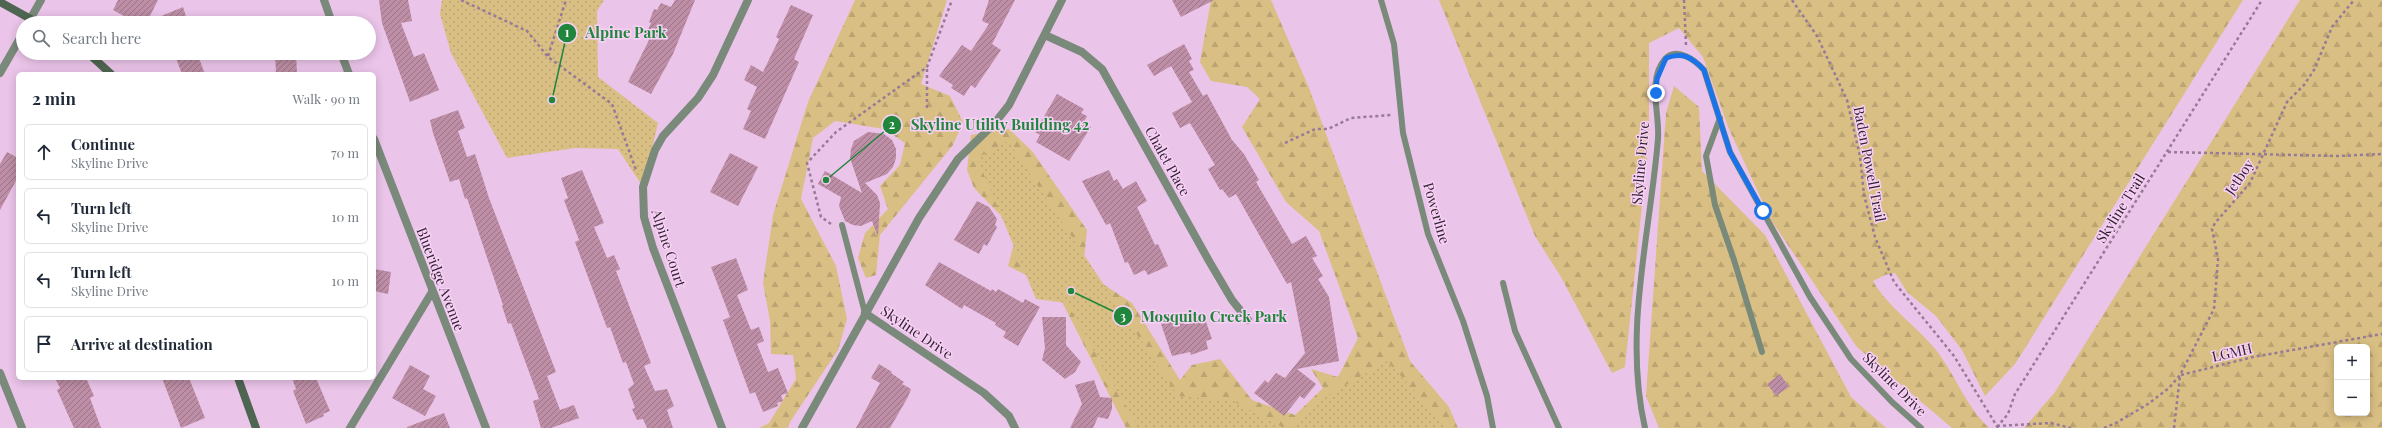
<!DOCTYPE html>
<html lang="en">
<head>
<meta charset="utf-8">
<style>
  :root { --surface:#fff; --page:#f2f2f3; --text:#1f2937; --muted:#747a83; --line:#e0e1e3 }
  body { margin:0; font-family:"Playfair Display",serif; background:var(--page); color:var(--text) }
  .controls { position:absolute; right:12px; bottom:12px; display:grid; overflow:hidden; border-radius:6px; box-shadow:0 2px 10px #0003 }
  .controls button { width:36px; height:36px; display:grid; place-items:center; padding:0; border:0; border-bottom:1px solid var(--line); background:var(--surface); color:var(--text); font:20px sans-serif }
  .stop { position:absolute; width:12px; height:12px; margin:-9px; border:3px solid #1a73e8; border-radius:50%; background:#fff }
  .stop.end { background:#1a73e8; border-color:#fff; box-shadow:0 1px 4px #0008 }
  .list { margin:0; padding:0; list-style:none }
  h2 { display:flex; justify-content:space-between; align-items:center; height:52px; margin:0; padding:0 16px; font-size:17px }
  h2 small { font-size:13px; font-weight:400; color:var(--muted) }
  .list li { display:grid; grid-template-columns:26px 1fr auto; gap:12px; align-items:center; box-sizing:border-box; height:56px; margin:0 8px 8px; padding:0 8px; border:1px solid var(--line); border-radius:6px }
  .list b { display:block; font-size:15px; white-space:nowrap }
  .list p { margin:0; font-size:13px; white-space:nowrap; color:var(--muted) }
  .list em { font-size:13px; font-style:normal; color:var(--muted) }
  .icon { flex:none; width:22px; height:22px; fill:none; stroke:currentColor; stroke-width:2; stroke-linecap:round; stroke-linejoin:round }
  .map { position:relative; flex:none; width:2382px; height:428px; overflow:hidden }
  .search { position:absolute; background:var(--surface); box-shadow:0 2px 10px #0003; left:16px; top:16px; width:360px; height:44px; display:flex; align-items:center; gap:10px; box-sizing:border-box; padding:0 14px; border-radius:22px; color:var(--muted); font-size:15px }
  .panel { position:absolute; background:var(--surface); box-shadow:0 2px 10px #0003; left:16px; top:72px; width:360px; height:308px; border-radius:6px }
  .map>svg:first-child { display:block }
  .forest { fill:url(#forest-firs); fill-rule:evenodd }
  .park { fill:url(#park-dots) }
  .building { fill:url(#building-hatch) }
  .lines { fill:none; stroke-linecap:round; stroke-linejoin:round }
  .path { stroke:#977b96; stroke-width:2.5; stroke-dasharray:3 3; stroke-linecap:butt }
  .lane { stroke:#79897a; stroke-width:6 }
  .street { stroke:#79897a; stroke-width:8 }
  .secondary { stroke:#4e6651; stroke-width:8 }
  .route { stroke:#1a73e8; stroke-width:5 }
  .labels { text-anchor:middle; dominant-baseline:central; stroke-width:3; stroke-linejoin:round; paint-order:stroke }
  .street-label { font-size:14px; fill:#322331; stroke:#f8d1f6 }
  .leader { fill:none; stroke:#20863b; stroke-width:1.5 }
  .callout-dot { fill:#20863b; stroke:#f8d1f6; stroke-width:1.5 }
  .mark-label { font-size:12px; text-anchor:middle; font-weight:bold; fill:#fff }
  .callout-label { font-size:15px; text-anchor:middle; font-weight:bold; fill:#20863b; stroke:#f8d1f6; stroke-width:3; stroke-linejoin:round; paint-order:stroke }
</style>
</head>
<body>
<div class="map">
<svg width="2382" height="428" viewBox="0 0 2382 428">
  <defs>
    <pattern id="forest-firs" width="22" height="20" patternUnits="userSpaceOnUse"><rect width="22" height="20" fill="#d9bf83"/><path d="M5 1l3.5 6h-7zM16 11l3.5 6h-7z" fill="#bba472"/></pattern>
    <pattern id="park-dots" width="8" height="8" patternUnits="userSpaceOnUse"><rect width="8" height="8" fill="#d9bf83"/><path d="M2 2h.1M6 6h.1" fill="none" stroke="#bba472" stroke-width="1.8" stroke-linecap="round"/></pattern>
    <pattern id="building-hatch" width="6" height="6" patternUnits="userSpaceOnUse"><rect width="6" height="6" fill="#bd8ea5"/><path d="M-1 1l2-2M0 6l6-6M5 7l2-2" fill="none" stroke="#9a7487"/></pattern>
  </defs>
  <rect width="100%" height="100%" fill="#ebc4e9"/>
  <g class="forest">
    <path d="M855,0H947L921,84L950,96L963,122L953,145L880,235L876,275L866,278L858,258L865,233L888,209L880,186L900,165L905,143L884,129L835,121L813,138L801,199L836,266L847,319L838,350L790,422L788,428H759L769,423L796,379L793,355L771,354L770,321L763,283L773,215L808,102Z"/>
    <path d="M1211,0H1271L1309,88L1410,361L1449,407L1458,428H1126L1056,290L1008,266L1017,232L974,188L967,170L971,135L1009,129L1032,151L1087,230L1083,271L1132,303L1180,380L1192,365L1220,359L1252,400L1295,415L1323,388L1311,369L1338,377L1358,338L1319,231L1286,202L1242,127L1260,99L1247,87L1211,81L1200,62Z"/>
    <path d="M1439,0H2243L2015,364L1985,396L1962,350L1936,316L1907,292L1895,273L1885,275L1873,281C1887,307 1921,329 1939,354C1957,379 1966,406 1989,428H1952L1857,347L1771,220L1729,129L1703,57L1679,28L1649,43V139L1625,367L1612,373L1561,277L1535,236Z"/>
    <path d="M2300,0H2382V428H2024L2055,392ZM2337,347H2367V413H2337Z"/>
    <path d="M1674,86L1699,107L1702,171L1765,235L1851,397L1886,428H1659L1646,396L1666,113Z"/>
  </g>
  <g class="park">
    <path d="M442,0H604L597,11L598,77L658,123L643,187L618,149L575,148L507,158L451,53L440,14Z"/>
    <path d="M1008,141L1178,396L1233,401L1284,428H1138L1067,303L1036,299L977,158Z"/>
    <path d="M1387,361L1449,428H1289L1322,399Z"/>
  </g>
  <g class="building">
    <path d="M118,0H158L147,22L183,7L188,23H137L113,10Z"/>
    <path d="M379,0H408L412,21L401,23L414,57L424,53L439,90L410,102L382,23Z"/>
    <path d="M675,0H695L673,54L651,94L628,82L652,34L647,32L651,23L649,22L654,9L657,10L661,3L671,7Z"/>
    <path d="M989,0H1015L992,44L1001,50L975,88L971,85L964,96L951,88L953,85L939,76L962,45L971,51L989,24L982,21Z"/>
    <path d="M1172,0H1214L1181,17Z"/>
    <path d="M791,5L813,15L794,59L799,62L765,139L743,129L751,111L747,109L757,87L744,80L751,65L763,72L779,39L776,37Z"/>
    <path d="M1184,44L1192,59L1189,61L1194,70L1189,72L1203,96L1207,94L1232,140L1244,154L1259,180L1256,182L1292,244L1306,236L1317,256L1312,258L1323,276L1318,279L1329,297L1339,361L1297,369L1316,384L1304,399L1300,396L1284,416L1254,393L1265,380L1268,383L1276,373L1285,378L1305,353L1291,282L1287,284L1236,194L1229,198L1222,189L1220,190L1208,169L1215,165L1190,123L1180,128L1172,113L1192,102L1171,66L1154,76L1147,65Z"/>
    <path d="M174,53H197L205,74H182Z"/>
    <path d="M275,53H296L297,74H276Z"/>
    <path d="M1057,94L1084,109L1081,113L1087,116L1084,122L1091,127L1069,161L1036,142L1040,135L1035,132Z"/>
    <path d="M458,110L465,128L458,131L467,157L475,154L489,198L556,372L547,376L560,410L574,405L579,418L551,428H541L533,401L539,399L511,323L508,324L502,306L503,305L467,198L465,199L459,179L450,182L433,133L430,120Z"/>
    <path d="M868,132L884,134L892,140L896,149V158L893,167L887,174L865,183L877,195L880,203L878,237L872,221L861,226L853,225L845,221L839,206L841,197L818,184L825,171L862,193L850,158L851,149L854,141Z"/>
    <path d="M7,152L18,158V177L0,210V164Z"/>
    <path d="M730,153L758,167L738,206L710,192Z"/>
    <path d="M582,170L604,223L594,227L607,258L614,255L620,269L616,271L651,363L644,366L655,391L667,389L674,406L667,410L673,428H647L643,419L637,420L632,409L635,408L628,389L634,384L626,362L623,363L610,327L607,328L575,242L579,240L564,200L568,198L561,178Z"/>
    <path d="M1109,170L1114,181L1117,179L1123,189L1136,181L1147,201L1137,207L1155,245L1158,244L1168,266L1148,275L1145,270L1134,275L1128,262L1125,263L1110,223L1106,225L1082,181Z"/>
    <path d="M977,201L989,207L997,219L995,225L997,227L987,246L984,244L979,254L954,240Z"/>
    <path d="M736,258L748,290L737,295L751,330L759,327L764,341L757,344L768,372L778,368L788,393L781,395L783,401L777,403L778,406L763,412L755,392L750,394L723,320L730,317L711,267Z"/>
    <path d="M939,262L991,291L992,289L996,292L998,289L1023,303L1025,299L1040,307L1018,346L1003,337L1006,332L995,325L996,323L964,305L962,309L925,285Z"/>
    <path d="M374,269L391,272L388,294L374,291Z"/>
    <path d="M1042,317H1066V345L1081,362L1075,372L1065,379L1042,360L1045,348Z"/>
    <path d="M1205,319L1212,339L1206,341L1208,349L1191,355L1190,352L1172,356L1161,324L1174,320L1175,324L1183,321L1184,324H1188Z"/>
    <path d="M879,364L892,372L891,373L904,382L902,384L911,389L908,397L890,428H856L880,383L871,378Z"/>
    <path d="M410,365L430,376L423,389L436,396L425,416L392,398Z"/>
    <path d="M1780,374L1789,387L1776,396L1767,384Z"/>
    <path d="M55,378H86L94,396L90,398L101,428H74L57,390L60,388Z"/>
    <path d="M162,378H189L205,418L181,428Z"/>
    <path d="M292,378H316L330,411L323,414L324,416L306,424L293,391L296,389Z"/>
    <path d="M1094,380L1100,397L1112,398V409L1108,419L1098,417L1093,428H1070L1082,404L1075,385Z"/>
    <path d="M444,413L450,428H407V427Z"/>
  </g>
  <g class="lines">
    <g class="path">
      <path d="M461,0L527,31L548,57L612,104L636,170"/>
      <path d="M1684,0L1686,45"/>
      <path d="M1792,0L1817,36L1847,100L1860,156L1864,195L1875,237L1894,282L1954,356L1998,428"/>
      <path d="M548,56L566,0"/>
      <path d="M927,108V68"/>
      <path d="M1285,143L1315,129H1328L1351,118L1391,115"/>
      <path d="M2168,152L2337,156L2382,154"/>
      <path d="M831,224L821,217L807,163L836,132L927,67L952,0"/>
      <path d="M2181,375L2253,357L2382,334"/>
      <path d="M1997,426L2051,423L2071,428"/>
      <path d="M1997,427L2008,414L2015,394L2262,0"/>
      <path d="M2104,428L2116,423L2148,404L2169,388L2180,375L2214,309L2218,259L2212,229L2215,223L2250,183L2287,102L2304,85L2314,70L2332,27L2354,0"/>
      <path d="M2174,428L2180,376"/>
    </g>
    <g class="lane">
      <path d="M1381,0L1394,44L1403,133L1428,234L1463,321L1487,396L1493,428"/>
      <path d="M1720,118L1706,156L1715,205L1734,260L1762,352"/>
      <path d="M842,225L865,313"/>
      <path d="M1503,283L1515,331L1559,428"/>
      <path d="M1645,428C1623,332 1650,235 1658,139C1660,114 1647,80 1665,59C1677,46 1696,61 1704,70L1730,152L1810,297L1851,359L1892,402L1921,428"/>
    </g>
    <g class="street">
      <path d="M324,0L332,23"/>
      <path d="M28,23L41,0"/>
      <path d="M1045,35L1082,52L1102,69L1209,261L1232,300L1248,320"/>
      <path d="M341,53L349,74"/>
      <path d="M0,73L23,33"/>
      <path d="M374,139L486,428"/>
      <path d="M865,313L984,393L1009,416L1015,428"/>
      <path d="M0,373L22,428"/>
      <path d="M350,428L432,292"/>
      <path d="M722,428L653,248L644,217L643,187L655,150L663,136L698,98L713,75L748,0"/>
      <path d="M802,428L919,218L958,159L994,124L1009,105L1062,0"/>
    </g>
    <g class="secondary">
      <path d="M0,2L38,23"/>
      <path d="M88,53L111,74"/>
      <path d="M238,378L256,428"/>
    </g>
  </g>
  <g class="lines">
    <path class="route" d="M1656,93L1657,79L1666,58C1683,52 1692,57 1704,70L1730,152L1763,211"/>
  </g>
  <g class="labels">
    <g class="street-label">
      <text transform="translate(1168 161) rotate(61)">Chalet Place</text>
      <text transform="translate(1640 163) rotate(-85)">Skyline Drive</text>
      <text transform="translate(1870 164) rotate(79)">Baden Powell Trail</text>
      <text transform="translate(2239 177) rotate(-56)">Jetboy</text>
      <text transform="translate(2120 208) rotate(-58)">Skyline Trail</text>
      <text transform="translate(1437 213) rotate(74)">Powerline</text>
      <text transform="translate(669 248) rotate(72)">Alpine Court</text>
      <text transform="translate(441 279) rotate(69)">Blueridge Avenue</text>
      <text transform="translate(917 332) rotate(34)">Skyline Drive</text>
      <text transform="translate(2232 352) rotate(-13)">LGMH</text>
      <text transform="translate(1895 384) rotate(45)">Skyline Drive</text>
    </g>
  </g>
  <path class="leader" d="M552 100L567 33M826 180L892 125M1071 291L1123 316"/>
  <g class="callout-dot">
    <circle cx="552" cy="100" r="4"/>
    <circle cx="826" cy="180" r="4"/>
    <circle cx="1071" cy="291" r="4"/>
    <circle cx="567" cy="33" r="10"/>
    <circle cx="892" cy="125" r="10"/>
    <circle cx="1123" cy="316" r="10"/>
  </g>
  <g class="mark-label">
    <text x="567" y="37">1</text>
    <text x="892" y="129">2</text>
    <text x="1123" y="321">3</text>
  </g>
  <g class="callout-label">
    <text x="626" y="38">Alpine Park</text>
    <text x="1000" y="130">Skyline Utility Building 42</text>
    <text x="1214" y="322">Mosquito Creek Park</text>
  </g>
</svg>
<div class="controls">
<button>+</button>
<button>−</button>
</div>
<div class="stop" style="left:1763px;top:211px"></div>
<div class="stop end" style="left:1656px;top:93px"></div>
<div class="search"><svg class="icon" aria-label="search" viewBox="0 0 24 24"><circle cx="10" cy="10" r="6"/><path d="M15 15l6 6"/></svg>Search here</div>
<section class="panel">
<h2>2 min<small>Walk · 90 m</small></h2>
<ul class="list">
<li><svg class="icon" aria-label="ahead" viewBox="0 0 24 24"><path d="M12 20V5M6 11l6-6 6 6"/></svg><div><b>Continue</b><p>Skyline Drive</p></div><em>70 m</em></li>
<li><svg class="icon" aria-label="left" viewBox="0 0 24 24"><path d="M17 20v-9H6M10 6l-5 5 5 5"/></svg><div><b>Turn left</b><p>Skyline Drive</p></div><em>10 m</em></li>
<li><svg class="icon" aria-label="left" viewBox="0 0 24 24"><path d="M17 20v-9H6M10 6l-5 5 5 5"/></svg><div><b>Turn left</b><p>Skyline Drive</p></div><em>10 m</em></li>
<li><svg class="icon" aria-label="arrive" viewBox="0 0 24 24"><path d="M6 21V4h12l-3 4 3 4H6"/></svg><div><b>Arrive at destination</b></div></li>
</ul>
</section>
</div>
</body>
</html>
